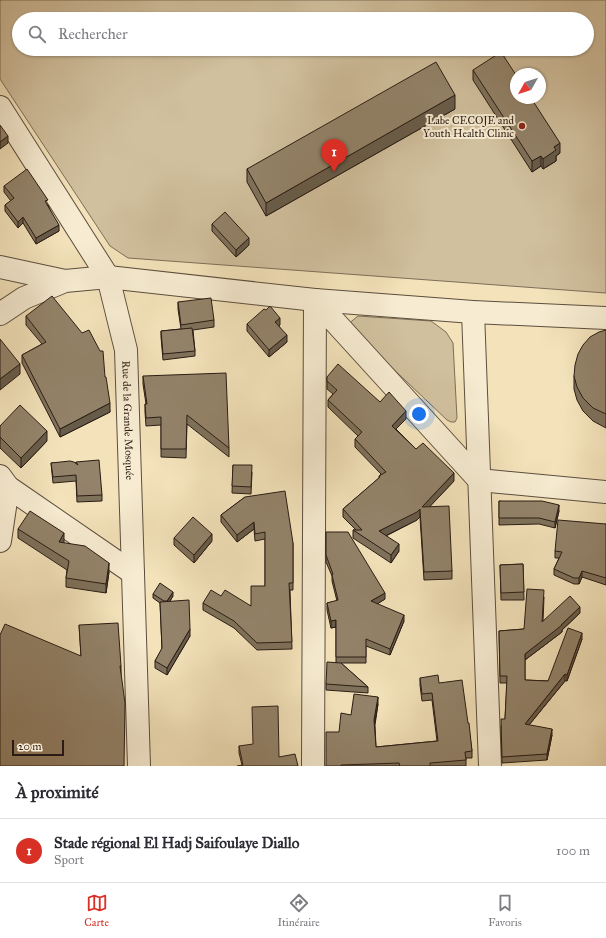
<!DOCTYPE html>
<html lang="fr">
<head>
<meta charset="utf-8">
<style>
  :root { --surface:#fff; --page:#f2f2f3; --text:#2b2b33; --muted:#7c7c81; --line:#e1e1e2; --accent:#d93025 }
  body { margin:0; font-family:"IM FELL Great Primer",serif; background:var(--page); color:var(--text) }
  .compass { position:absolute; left:510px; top:68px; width:36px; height:36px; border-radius:50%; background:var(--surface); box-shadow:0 1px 3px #0004; rotate:231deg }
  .scale { position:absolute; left:12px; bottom:10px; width:52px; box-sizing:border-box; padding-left:4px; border:2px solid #2a1c14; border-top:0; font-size:11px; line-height:14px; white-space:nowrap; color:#2a1c14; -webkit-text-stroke:3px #f7ecd2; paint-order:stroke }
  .you { position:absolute; left:419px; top:414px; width:14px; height:14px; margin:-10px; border:3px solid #fff; border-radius:50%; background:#1a73e8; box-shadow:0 0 0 6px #1a73e833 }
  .badge { display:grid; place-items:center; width:26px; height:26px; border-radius:50%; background:var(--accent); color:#fff; font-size:13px; font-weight:700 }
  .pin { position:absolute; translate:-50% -33px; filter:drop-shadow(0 1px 2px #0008) }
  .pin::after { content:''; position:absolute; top:21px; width:14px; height:12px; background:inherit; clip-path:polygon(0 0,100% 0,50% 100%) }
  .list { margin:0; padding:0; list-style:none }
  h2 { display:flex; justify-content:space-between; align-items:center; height:52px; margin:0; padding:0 16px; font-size:17px }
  h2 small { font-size:13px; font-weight:400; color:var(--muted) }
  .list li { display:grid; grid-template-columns:26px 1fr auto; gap:12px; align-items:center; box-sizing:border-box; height:64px; padding:0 16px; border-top:1px solid var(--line) }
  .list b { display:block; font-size:15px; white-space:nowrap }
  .list p { margin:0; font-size:13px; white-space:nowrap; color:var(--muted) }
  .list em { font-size:13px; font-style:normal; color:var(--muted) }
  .icon { flex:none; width:22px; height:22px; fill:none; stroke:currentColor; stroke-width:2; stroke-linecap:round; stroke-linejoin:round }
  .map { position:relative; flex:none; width:606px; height:766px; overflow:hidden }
  .search { position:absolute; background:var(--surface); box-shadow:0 1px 3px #0004; left:12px; right:12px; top:12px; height:44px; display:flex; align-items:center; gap:10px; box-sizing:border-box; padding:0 14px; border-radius:22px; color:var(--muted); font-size:15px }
  .sheet { height:116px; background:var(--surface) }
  nav { display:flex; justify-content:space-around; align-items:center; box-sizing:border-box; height:56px; border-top:1px solid var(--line); background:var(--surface); font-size:11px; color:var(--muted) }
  nav a { display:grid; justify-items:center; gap:2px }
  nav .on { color:var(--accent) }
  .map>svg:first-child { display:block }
  .green { fill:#d1c09e; stroke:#7e6e59; fill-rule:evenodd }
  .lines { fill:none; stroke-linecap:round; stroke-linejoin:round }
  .minor-casing { stroke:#5c4e3e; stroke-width:24 }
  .minor { stroke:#f7ecd2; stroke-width:22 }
  .wall { fill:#7e715b; stroke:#2a1c14 }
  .shaded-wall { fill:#675c4a; stroke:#2a1c14 }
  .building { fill:#93836a; stroke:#2a1c14 }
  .poi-dot { fill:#8f2418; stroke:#f7ecd2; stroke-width:1.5 }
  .labels { text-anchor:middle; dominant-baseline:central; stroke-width:4; stroke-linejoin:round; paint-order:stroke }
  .poi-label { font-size:11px; fill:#2a1c14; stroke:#f7ecd2; text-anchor:end }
  .street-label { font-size:11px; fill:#2a1c14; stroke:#f7ecd2 }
</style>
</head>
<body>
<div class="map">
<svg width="606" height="766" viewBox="0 0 606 766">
  <rect width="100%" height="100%" fill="#f3e2ba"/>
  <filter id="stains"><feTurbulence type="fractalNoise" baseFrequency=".005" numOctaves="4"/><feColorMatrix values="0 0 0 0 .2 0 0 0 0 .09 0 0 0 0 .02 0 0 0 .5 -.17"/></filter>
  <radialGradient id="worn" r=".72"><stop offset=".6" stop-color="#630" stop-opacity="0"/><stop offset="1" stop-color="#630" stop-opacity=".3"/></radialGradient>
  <g class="green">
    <path d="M2,0H606V293L128,258L110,246L0,79V1ZM19,19H587V49H19ZM516,74H540V98H516Z"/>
    <path d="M358,316L431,321L446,332L453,343L457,418L455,422H451L447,420L347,325Z"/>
  </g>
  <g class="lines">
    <defs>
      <g id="minor">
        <path id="s1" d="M0,107L108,277L126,350L139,766"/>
        <path d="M0,267L65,281"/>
        <path d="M315,300L479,480L606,492"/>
        <path d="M473,312L490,766"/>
        <path d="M0,314L24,298L65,281L108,277L315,300L473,312L606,318"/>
        <path d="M0,476L8,487L133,573"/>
        <path d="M0,541L8,487"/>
        <path d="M313,766L315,300"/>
      </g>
    </defs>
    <use href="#minor" class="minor-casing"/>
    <use href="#minor" class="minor"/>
  </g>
  <g class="wall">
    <path d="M473,70L560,153L556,156V161L543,169L541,166L532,172L473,80Z"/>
    <path d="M455,109L266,216L247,182V169Z"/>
    <path d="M4,186L48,205L59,231L36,244L23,223L18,228L5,211V205L11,201L4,192Z"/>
    <path d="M212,224L249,245L236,257L212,231Z"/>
    <path d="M178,302L214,320V327L193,330L195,351V356L163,360L161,337V331L181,329L178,309Z"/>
    <path d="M26,316L105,377L110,412L60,437L22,363V355L42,344L26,325Z"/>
    <path d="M247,324L280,325L279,326L287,342L269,357L247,331Z"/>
    <path d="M606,330V428L593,421L583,411L577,400L574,389V376Z"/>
    <path d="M143,376L229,448V457L187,424L186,458L161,457V425L146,426L145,412V404H146L143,384Z"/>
    <path d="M327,377L380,402L406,419L396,429L416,449L454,481L430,506L452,571V579L424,580L420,517L417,520L386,536L399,551L391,563L353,538V530H356L343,517V509L379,478V476L381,474L355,447V439L358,436L328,407V400L333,394L327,389Z"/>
    <path d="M0,426L47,441L21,468L0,448Z"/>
    <path d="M76,462L102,495V501L77,502L76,481L53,483L51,463H76Z"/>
    <path d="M233,465L252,472L251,494L232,493Z"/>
    <path d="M245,497L293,543V590H290L292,649L257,650L234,628L203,610V603L221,596L251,606L265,586V539L255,541L254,529L237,542L221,522V515Z"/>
    <path d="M499,501L559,511L555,528L539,524L499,525Z"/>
    <path d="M606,524V585L582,577L579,584H574L554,575V569L559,558H555V551Z"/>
    <path d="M18,529L64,542V543L109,572L106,593L66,587V578L67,570L18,538Z"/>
    <path d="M326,532L385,599L377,604L404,621L390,655L366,646V663H341L368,687V693L326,690V684L336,662V627L331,628L327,610V603L337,601L332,581V576L326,562Z"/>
    <path d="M174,538L212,541L194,563L174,545Z"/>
    <path d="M523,564L524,600H501L500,565Z"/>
    <path d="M153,594L173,596L170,601L190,636L167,675L155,668V661L162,649L160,603L153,598Z"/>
    <path d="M544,597L543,622L580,613L562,630V632L525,660V680L548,681L582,639L567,681H565L529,725L552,735L547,760L502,763L501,726L505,719L507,683H500L499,631L524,629Z"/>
    <path d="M79,625L121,666V675L81,656Z"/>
    <path d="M420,678L439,683L468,723L472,751V758H466V766H326L339,732L351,715L378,704L375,725L376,747L437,741L432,700L422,701L420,685Z"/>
    <path d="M239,746L279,757L242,765L239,753Z"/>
  </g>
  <g class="shaded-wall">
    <path d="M455,95V109L266,216V203Z"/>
    <path d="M8,136V143L0,149V142Z"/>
    <path d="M560,143V153L556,156V161L543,169V159L554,147Z"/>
    <path d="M541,156V166L532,172V161Z"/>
    <path d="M23,217V223L18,228V222Z"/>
    <path d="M59,225V231L36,244V238Z"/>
    <path d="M249,238V245L236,257V250Z"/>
    <path d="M280,318V325L275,329V322Z"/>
    <path d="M287,335V342L269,357V350Z"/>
    <path d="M20,364V374L0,390V379Z"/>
    <path d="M110,403V412L60,437V429Z"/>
    <path d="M406,411V419L392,433V426Z"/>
    <path d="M47,431V441L21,468V458Z"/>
    <path d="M454,473V481L422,515V507Z"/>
    <path d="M559,505V511L555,528V522Z"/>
    <path d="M420,509V517L417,520L379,539V531Z"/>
    <path d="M254,522V529L237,542V535Z"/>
    <path d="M64,533V542L59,551V542Z"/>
    <path d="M212,534V541L194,563V555Z"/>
    <path d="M399,544V551L391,563V555Z"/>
    <path d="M109,563V572L106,593V584Z"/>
    <path d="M582,571V577L579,584V578Z"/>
    <path d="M173,592V596L166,607V603Z"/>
    <path d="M385,593V599L371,608V601Z"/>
    <path d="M580,607V613L562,630V632L525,660V654L561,625Z"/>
    <path d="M404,615V621L390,655V649Z"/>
    <path d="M336,620V627L331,628V621Z"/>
    <path d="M190,629V636L167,675V668Z"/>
    <path d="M582,633V639L567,681V675Z"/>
    <path d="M565,674V681L525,730V724Z"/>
    <path d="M378,697V704L374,727V720Z"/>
    <path d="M552,729V735L547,760V754Z"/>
  </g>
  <g class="building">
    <path d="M501,52L516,75V98H531L560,143L554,147L556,150L543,159L541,156L532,161L473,70Z"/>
    <path d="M436,62L455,95L266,203L247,169Z"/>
    <path d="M0,125L8,136L0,142Z"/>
    <path d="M27,169L48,200L45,201L59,225L36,238L23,217L18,222L5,205L14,198L4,186Z"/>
    <path d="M225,212L249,238L236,250L212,224Z"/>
    <path d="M52,296L82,333L89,330L100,351H103L105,377H106L110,403L60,429L22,355L46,342L26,316Z"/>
    <path d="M211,298L214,320L181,325L178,302Z"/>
    <path d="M270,306L280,318L275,322L287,335L269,350L247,324L264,309L266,310Z"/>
    <path d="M192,328L195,351L163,354L161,331Z"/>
    <path d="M606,330V414L593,408L583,398L577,387L574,376L575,365L578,354L583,345L590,337L599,332Z"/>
    <path d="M0,339L20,364L0,379Z"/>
    <path d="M338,364L380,402L389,392L406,411L392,426L416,449L423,443L454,473L422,507L449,506L452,571L424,572L420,509L417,512L379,531L399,544L391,555L353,530H362L343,509L380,477L379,476L386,472L355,439L362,432L328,400L337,390L327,381V377Z"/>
    <path d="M226,373L229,448L187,415L186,449H161V417L146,418L145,404H147L143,376Z"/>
    <path d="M20,405L47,431L21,458L0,437V426Z"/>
    <path d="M99,460L102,495L77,496L76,475L53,477L51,463L70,461L74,462L78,465L76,462Z"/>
    <path d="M233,465H252L251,487L232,486Z"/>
    <path d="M285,491L293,543V583H289L292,642L257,643L234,621L203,603L211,590L221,596L225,590L251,606V586H265V532L255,534L254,522L237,535L221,515L245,497Z"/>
    <path d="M499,501H542L559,505L555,522L539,518H499Z"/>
    <path d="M30,511L64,533L59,542L85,546L109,563L106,584L66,578L69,561L18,529Z"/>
    <path d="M193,517L212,534L194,555L174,538Z"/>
    <path d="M558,520L606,524V578L582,571L579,578H574L554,569L562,552L555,551Z"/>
    <path d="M326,532H348L385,593L371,601L404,615L390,649L366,639V657H336V620L331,621L327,603L338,600L332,575L333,574L326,555Z"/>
    <path d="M523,564L524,592L501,593L500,565Z"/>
    <path d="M160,583L173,592L167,601H164L153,594Z"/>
    <path d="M527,589L544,590L542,622L570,596L580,607L561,625H562L525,654V680L548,681L568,628L582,633L567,675L565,674L525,724L552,729L547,754L502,757L501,719H505L507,676H500L499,631L524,629Z"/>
    <path d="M189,600L190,629L167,668L155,661L162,648L160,602Z"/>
    <path d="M118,623L121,666H120L125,703L124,766H0V635L5,624L81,656L79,625Z"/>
    <path d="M327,662L341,663L368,687L326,684Z"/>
    <path d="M438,675L439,683L462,680L468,723H469L472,751L465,752L466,760L430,763V766H400L399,763L341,765V766H326V732H339L341,713L351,715L354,694L378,697L374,720L376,747L438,741L432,693L422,694L420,678Z"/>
    <path d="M278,706L279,757L295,754L298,766H237L243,765L239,746L253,744L252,707Z"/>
  </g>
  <circle class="poi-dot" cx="522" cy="126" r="4"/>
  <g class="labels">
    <g class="poi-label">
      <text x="514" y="120">Labe CECOJE and<tspan x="514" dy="13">Youth Health Clinic</tspan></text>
    </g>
    <g class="street-label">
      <text stroke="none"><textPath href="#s1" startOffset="347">Rue de la Grande Mosquée</textPath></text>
    </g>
  </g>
  <rect width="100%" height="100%" filter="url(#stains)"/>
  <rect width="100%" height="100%" fill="url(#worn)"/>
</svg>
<svg class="compass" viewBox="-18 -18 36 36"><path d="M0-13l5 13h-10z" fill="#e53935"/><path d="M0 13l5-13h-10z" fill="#7c7c81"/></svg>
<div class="scale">20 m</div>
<div class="you"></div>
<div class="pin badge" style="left:334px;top:172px">1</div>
<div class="search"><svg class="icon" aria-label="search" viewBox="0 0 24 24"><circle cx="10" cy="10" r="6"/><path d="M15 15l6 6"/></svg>Rechercher</div>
</div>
<section class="sheet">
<h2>À proximité<small></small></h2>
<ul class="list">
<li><span class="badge">1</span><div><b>Stade régional El Hadj Saifoulaye Diallo</b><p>Sport</p></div><em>100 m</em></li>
</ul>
</section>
<nav>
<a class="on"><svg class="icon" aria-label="map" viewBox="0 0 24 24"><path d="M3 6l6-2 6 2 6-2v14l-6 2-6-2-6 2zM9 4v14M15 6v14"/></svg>Carte</a>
<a><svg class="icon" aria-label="directions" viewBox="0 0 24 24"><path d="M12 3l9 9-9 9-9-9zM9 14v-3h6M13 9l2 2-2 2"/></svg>Itinéraire</a>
<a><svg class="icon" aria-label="saved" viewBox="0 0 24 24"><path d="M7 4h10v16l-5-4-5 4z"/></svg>Favoris</a>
</nav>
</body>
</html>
